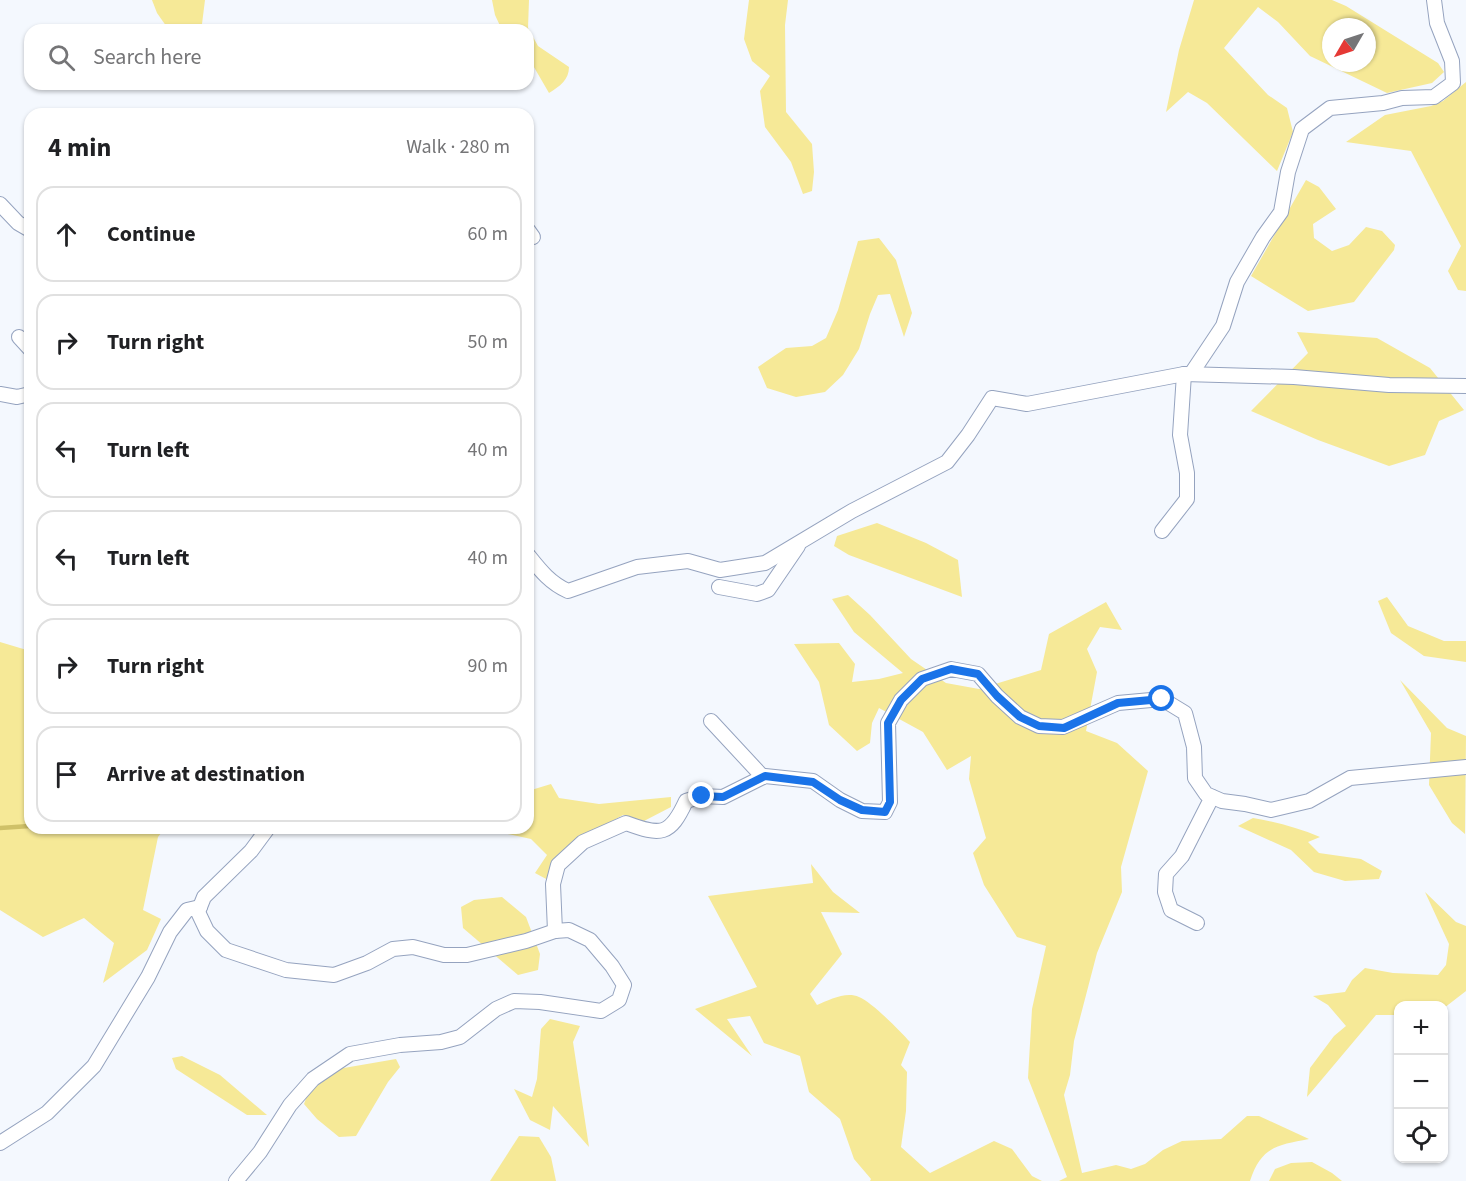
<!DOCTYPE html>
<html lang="en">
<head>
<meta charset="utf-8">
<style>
  :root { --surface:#fff; --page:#f6f6f6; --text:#202124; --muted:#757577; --line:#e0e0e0 }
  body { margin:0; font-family:"Source Sans 3",sans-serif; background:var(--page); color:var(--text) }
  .controls { position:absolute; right:18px; bottom:18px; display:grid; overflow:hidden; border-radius:12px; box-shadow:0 2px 4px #0004 }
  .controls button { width:54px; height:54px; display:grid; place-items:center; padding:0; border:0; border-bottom:2px solid var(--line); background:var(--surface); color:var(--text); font:30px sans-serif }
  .compass { position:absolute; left:1322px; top:18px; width:54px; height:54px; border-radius:50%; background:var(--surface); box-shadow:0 2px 4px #0004; rotate:231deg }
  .stop { position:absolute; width:18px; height:18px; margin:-14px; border:4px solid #1a73e8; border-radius:50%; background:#fff }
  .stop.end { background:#1a73e8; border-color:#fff; box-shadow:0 2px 6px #0008 }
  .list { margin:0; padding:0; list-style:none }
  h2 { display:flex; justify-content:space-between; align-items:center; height:78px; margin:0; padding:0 24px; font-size:26px }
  h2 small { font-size:20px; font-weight:400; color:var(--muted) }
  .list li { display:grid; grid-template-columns:39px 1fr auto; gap:18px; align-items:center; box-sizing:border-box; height:96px; margin:0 12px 12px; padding:0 12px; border:2px solid var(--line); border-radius:18px }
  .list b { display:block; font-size:22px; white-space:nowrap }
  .list em { font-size:20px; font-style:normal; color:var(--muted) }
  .icon { flex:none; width:33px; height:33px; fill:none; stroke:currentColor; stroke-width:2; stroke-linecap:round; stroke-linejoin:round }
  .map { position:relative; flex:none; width:1466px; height:1181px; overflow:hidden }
  .search { position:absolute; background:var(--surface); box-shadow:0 2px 4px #0004; left:24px; top:24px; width:510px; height:66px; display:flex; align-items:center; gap:15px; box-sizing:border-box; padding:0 21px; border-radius:18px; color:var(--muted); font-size:22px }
  .panel { position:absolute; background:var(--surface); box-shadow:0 2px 4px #0004; left:24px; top:108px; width:510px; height:726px; border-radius:18px }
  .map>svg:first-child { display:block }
  .green { fill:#f6e997; fill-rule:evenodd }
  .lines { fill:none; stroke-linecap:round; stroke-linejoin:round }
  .stream { stroke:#cfc168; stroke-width:4.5 }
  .street-casing { stroke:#95a3bf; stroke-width:16 }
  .street { stroke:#fff; stroke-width:14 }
  .route { stroke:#1a73e8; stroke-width:8 }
</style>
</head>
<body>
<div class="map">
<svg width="1466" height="1181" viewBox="0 0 1466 1181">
  <rect width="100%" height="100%" fill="#f4f8fe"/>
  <g class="green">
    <path d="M152,0H205L202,24L199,30H169L157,13Z"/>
    <path d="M492,0H529L528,28L538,46L569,67C569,80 560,86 549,93L531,62L528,61V30H502L495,15Z"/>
    <path d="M749,0H788L785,25L786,112L812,144L814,172L812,191L803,194L791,162L765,127L760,91L770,76L752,61L744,39Z"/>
    <path d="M1194,0H1332L1346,6L1438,63L1444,72L1432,83L1387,93L1310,56L1278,22L1258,7L1224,48L1268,95L1287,108L1293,132L1277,171L1207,103L1188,92L1166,112L1179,50ZM1331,27H1367V63H1331Z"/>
    <path d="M1466,82V291L1458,290L1448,271L1461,246L1411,151L1346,142L1385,115L1431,106L1443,101Z"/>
    <path d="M1306,180L1319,187L1336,209L1313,224L1314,238L1332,251L1349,245L1366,227L1382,231L1395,245L1394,250L1354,302L1308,311L1251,276Z"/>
    <path d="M879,238L896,260L912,313L904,337L890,294L878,295L870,314L859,349L843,375L825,392L796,397L767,388L758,367L786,348L812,346L826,338L838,310L858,241Z"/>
    <path d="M1297,332L1377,338L1430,368L1464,410L1439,421L1425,455L1389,466L1318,440L1251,411L1308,353Z"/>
    <path d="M877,523L926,543L958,560L962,597L849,555L834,546L837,536Z"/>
    <path d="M848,595L870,615L911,659L946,683L979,689L1041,670L1049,634L1106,602L1122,630L1100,627L1087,649L1097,672L1086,731L1117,743L1148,771L1121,867L1122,892L1097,953L1074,1041L1070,1075L1064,1095L1082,1173L1116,1165L1131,1169L1145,1164L1163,1150L1182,1141L1221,1139L1247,1116H1259L1309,1139C1277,1145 1261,1147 1250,1181H1059L1067,1177L1028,1078L1032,1009L1046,946L1017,937L984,885L973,853L986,838L969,779L971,756L947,770L923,732L879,708L872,723L870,743L857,751L829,725L819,682L794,644L839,643L855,664L852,682L879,679L903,673L854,632L832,599Z"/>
    <path d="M1387,597L1408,626L1444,641H1466V662L1424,656L1391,633L1378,601Z"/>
    <path d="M0,642L30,651V828H165L158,837L143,910L161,919L147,950L103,983L114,943L84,918L43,937L0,910Z"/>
    <path d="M1400,680L1447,728L1466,736L1465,834L1452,823L1429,785L1431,733Z"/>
    <path d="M551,784L559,798L599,804L671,797V807L644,821L623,815L578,840L548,880L535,873L547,855L531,839L499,832L496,828H528V791Z"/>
    <path d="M1253,818C1276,822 1298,828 1320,837L1308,842L1319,853L1361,859L1382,871L1379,879L1345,881L1314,872L1291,850L1238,826Z"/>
    <path d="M811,864L833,892L860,913L821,912L842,954L810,994L817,1005C829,1000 846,991 859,997C872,1002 900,1031 910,1042L901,1065L907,1072L906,1111L901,1147L930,1173L994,1141L1012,1149L1032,1176L1042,1181H870L871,1179L854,1159L840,1119L809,1092L800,1056L764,1043L750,1016L727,1019L752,1056L695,1009L757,987L708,896L813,883Z"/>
    <path d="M1425,892L1456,922L1466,926V991L1444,1008V1006H1398V1015H1376L1307,1097L1310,1068L1334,1036L1346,1026L1328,1005L1313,996L1345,992L1352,980L1365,968L1393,973L1438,975L1446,965L1449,944Z"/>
    <path d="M502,897L526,917L540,954L538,970L518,975L463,928L461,907L474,900Z"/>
    <path d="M550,1019L580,1026L573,1042L589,1147L553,1106L550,1130L530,1120L514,1089L532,1097L537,1079L541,1029Z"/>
    <path d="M182,1056L220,1075L267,1115H247L176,1069L172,1058Z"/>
    <path d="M396,1059L400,1067L388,1082L356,1136L339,1137L317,1119L304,1104L308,1093L338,1069Z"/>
    <path d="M519,1136L539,1137L551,1157L556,1181H490Z"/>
    <path d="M1312,1162L1332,1173L1342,1181H1269L1275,1169L1291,1163Z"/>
  </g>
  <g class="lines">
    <path class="stream" d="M0,828L30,826"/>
    <defs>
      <g id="street">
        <path d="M0,204L18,223L30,230"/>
        <path d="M528,230L533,237"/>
        <path d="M19,337L30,349"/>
        <path d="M1191,374L1223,326L1237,282L1263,237L1281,212L1288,172L1302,129L1330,108L1383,103L1402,98L1434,97L1453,83L1452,61L1437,23L1434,0"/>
        <path d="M0,394L17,397L30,394"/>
        <path d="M1162,531L1187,499V473L1180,435L1184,374"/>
        <path d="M528,555C540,570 550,583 568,591L637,567L688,561L720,570L765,563L852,511L947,462L968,435L992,398L1027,404L1184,374L1294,377L1389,385L1466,386"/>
        <path d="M719,587L757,594L768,590L798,546"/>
        <path d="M711,721L763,777"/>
        <path d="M1197,923L1171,910L1165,892L1166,874L1182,856L1212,797"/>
        <path d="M555,931L553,884L558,865L583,842L626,823C661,836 670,836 686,801L702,796L723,797L765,776L813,781L840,800L862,811L885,812L890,802L888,723L901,700L922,679L951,669L978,674L997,696L1020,717L1039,726L1063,727L1118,703L1162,699L1185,713L1194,747L1195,778L1206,794L1222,801L1245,804L1271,810L1309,801L1350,778L1466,767"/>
        <path d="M0,1143L47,1113L94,1066L148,977L170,932L187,910L200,907"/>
        <path d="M236,1181L260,1152L290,1105L313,1079L350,1054L400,1045L441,1042L460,1037L496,1009L514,1001L540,1002L601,1011L619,1000L624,985L612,966L590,940L569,930L555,931L526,941L467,955H444L413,947L393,949L367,963L334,975L286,970L226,950L207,931L198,912L204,897L251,851L268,828"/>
      </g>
    </defs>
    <use href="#street" class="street-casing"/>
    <use href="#street" class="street"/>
  </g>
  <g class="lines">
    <path class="route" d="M702,796L723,797L765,776L813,782L840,800L862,810L885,812L890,802L888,723L901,700L922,679L951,669L978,674L997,696L1020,717L1039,726L1064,728L1118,703L1162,699"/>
  </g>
</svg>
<div class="controls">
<button>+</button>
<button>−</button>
<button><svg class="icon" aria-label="locate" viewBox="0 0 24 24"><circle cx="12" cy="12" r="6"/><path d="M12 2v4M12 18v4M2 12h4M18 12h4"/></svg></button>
</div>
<svg class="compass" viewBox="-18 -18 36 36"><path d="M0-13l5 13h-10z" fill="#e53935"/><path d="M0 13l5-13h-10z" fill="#757577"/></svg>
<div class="stop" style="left:1162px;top:699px"></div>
<div class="stop end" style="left:702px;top:796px"></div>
<div class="search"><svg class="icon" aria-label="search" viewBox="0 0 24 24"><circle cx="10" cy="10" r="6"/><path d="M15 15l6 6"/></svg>Search here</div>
<section class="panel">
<h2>4 min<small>Walk · 280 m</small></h2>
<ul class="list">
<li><svg class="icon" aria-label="ahead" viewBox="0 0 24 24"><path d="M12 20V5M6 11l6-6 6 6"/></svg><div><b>Continue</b></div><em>60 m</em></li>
<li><svg class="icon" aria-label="right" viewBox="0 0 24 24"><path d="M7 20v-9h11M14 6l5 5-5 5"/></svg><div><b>Turn right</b></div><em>50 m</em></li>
<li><svg class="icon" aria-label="left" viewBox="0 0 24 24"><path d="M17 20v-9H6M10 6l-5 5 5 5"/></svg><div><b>Turn left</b></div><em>40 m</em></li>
<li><svg class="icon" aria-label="left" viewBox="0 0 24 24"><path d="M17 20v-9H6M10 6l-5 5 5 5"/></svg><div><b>Turn left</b></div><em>40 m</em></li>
<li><svg class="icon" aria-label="right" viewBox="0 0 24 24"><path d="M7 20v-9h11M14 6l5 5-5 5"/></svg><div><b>Turn right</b></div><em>90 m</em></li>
<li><svg class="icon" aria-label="arrive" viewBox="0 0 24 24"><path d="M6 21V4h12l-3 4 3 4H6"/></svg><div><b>Arrive at destination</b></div></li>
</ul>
</section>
</div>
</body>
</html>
